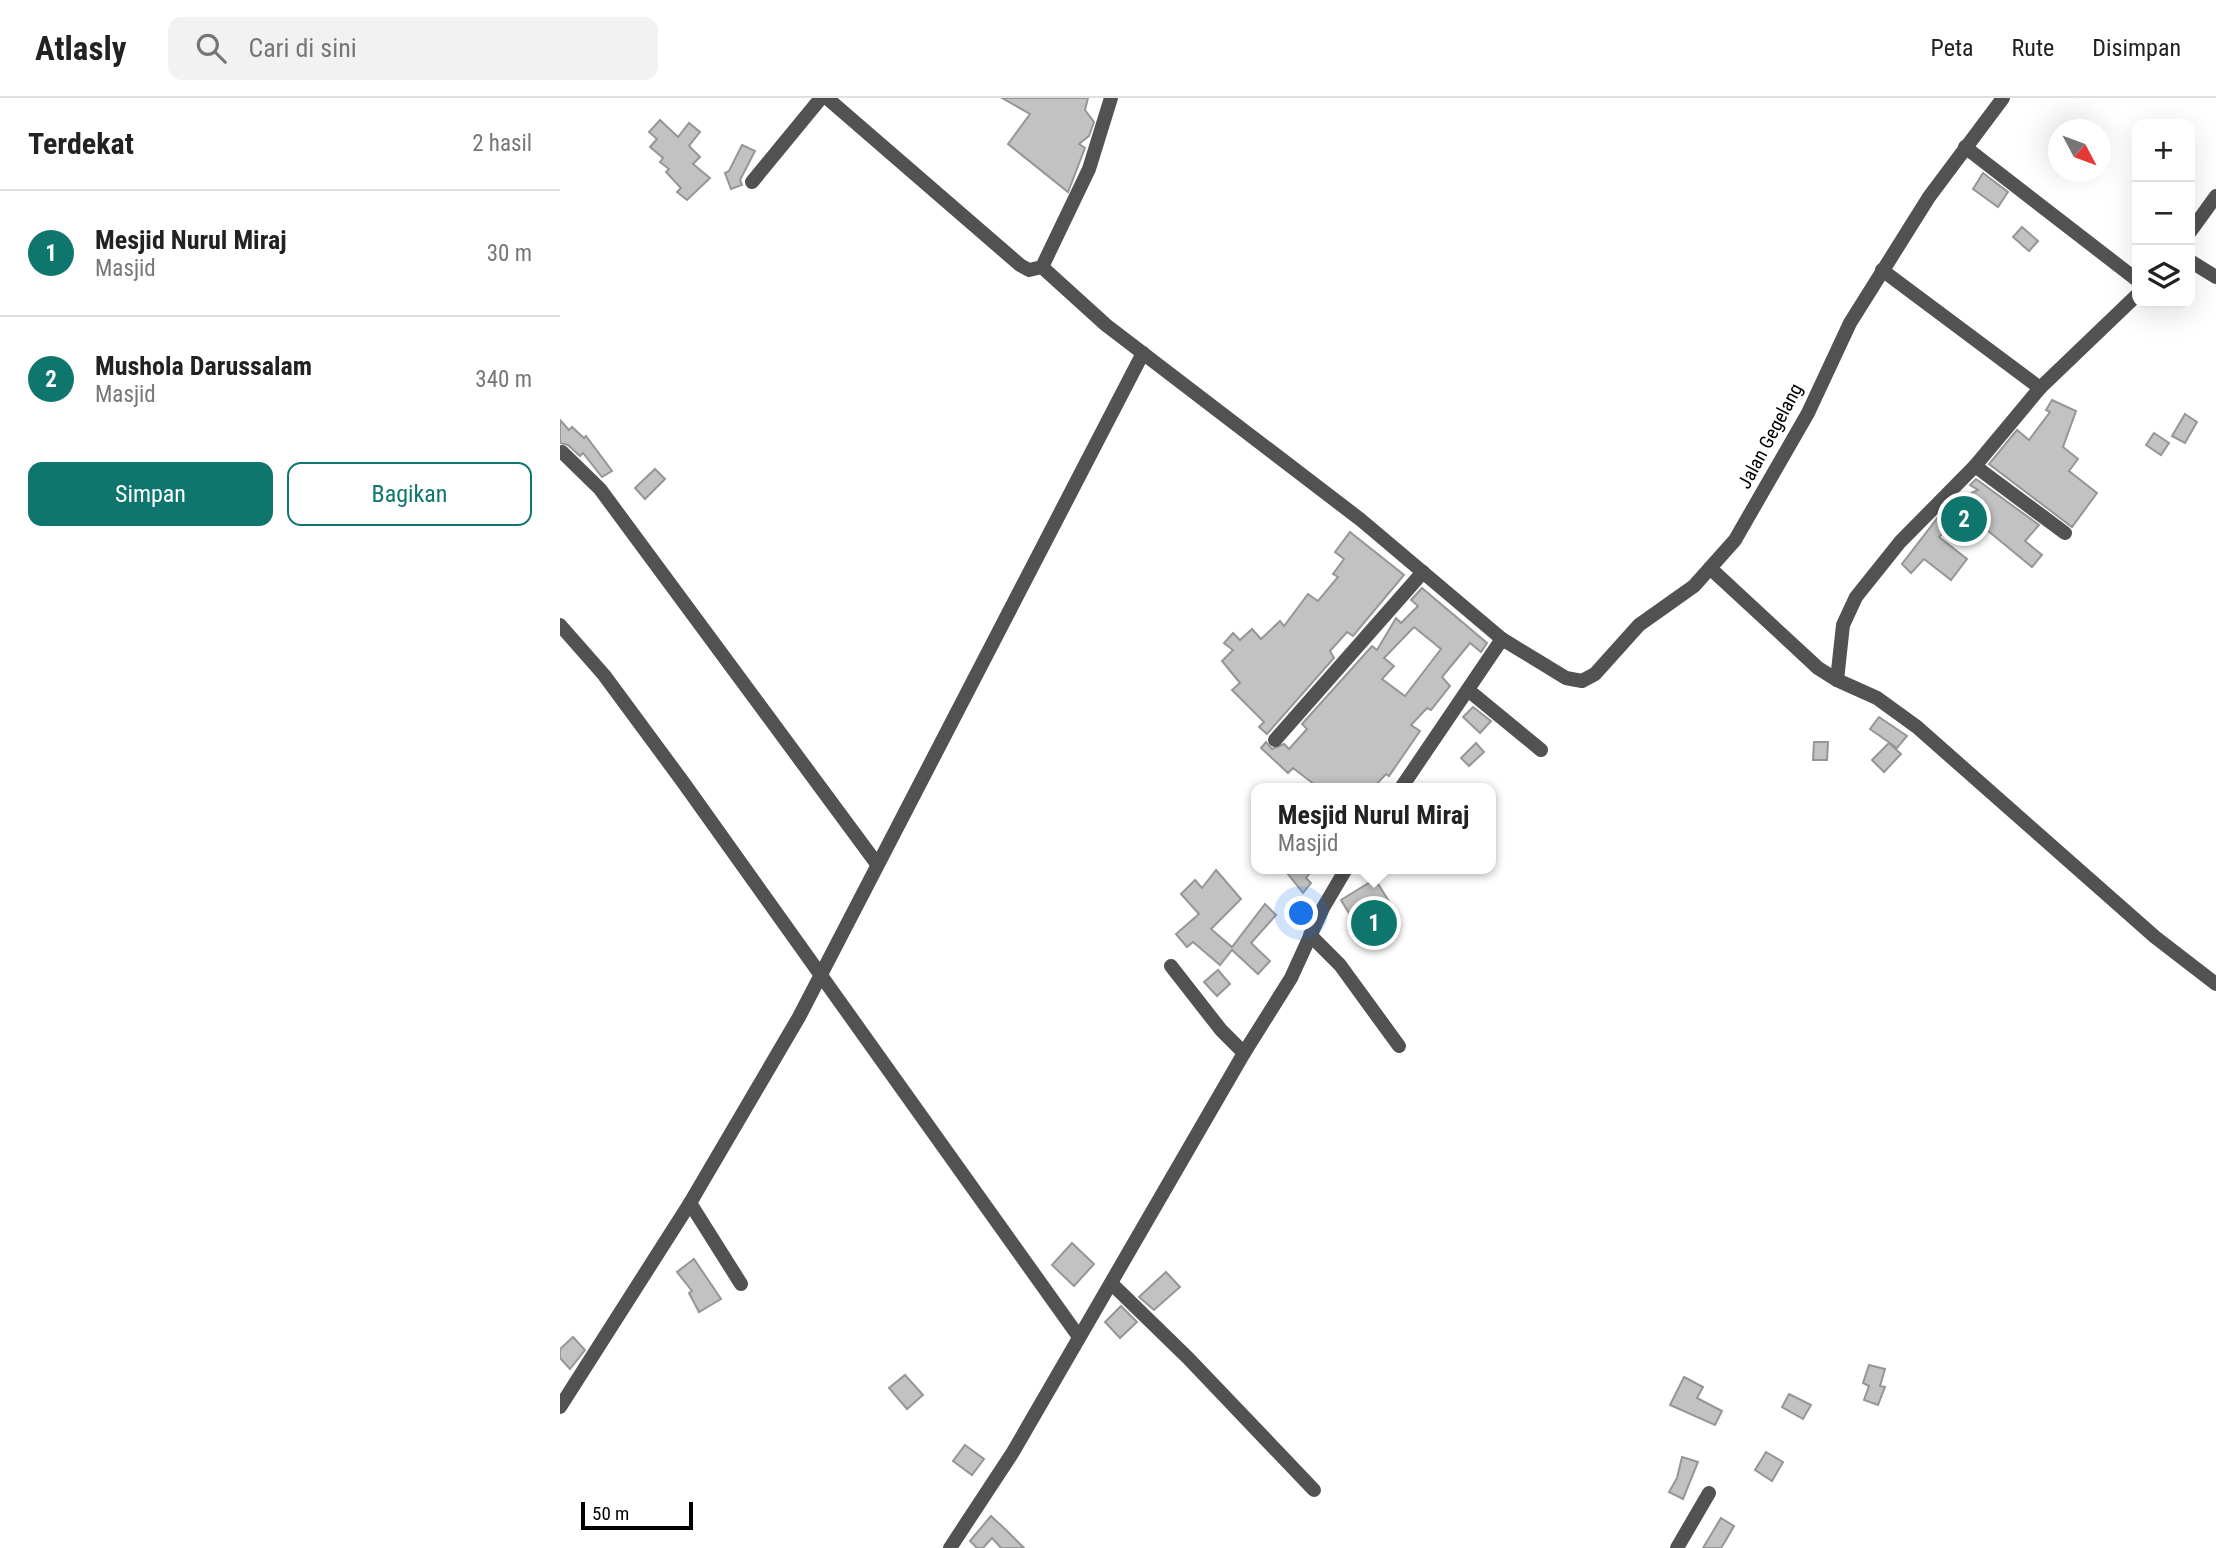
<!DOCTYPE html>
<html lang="id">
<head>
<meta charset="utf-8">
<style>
  :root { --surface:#fff; --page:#f2f2f2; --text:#222; --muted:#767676; --line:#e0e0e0; --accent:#0f766e }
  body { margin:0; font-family:"Roboto Condensed",sans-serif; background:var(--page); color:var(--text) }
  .controls { position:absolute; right:21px; top:21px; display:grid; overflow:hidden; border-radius:14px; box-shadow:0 7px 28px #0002 }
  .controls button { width:63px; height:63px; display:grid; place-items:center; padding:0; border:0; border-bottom:2px solid var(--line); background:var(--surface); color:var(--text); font:35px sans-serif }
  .compass { position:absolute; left:1488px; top:21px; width:63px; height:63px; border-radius:50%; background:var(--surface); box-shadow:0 7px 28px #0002; rotate:131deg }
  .scale { position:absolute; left:21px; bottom:18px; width:112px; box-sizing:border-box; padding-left:7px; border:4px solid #000; border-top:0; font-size:19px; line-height:24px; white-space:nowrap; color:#000; -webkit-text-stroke:5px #fff; paint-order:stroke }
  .you { position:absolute; left:742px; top:816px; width:24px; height:24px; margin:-18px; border:5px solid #fff; border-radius:50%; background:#1a73e8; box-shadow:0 0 0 10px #1a73e833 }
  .badge { display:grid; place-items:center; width:46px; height:46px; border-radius:50%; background:var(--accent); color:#fff; font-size:23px; font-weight:700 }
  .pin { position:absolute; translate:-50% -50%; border:4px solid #fff; box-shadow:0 2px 7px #0006 }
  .popup { position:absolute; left:691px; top:685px; width:245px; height:91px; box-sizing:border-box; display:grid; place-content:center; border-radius:14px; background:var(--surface); filter:drop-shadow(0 2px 5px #0005); font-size:23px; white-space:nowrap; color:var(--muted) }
  .popup b { font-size:26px; color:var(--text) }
  .popup::after { content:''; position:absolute; left:50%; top:100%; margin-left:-14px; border:14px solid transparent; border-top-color:var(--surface) }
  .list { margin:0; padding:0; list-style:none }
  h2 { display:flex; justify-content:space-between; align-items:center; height:91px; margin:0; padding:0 28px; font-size:30px }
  h2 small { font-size:23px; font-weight:400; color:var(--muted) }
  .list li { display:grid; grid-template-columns:46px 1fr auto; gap:21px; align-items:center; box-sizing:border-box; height:126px; padding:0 28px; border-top:2px solid var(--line) }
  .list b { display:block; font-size:26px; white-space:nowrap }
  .list p { margin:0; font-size:23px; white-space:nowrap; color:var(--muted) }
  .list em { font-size:23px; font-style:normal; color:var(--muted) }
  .actions { display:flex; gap:14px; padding:21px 28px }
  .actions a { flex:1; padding:16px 0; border:2px solid var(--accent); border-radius:14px; text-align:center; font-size:24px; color:var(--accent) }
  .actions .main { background:var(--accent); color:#fff }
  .icon { flex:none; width:38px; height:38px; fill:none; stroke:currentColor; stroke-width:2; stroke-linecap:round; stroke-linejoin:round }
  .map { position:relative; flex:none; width:1656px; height:1450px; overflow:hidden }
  header { display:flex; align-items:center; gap:42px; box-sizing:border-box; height:98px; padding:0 35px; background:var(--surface); border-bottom:2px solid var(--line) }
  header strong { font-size:33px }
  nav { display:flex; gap:38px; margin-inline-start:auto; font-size:24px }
  .search { width:490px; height:63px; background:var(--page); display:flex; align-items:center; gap:18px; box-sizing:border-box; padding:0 24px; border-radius:14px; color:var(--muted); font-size:26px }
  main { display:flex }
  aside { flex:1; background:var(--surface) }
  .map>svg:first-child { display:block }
  .building { fill:#c2c2c2; stroke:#969696; stroke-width:2; fill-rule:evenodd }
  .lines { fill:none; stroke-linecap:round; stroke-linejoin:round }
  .minor { stroke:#525252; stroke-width:14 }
  .tertiary { stroke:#525252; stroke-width:14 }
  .labels { text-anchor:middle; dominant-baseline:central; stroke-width:5; stroke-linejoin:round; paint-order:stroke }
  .street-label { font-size:19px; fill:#000; stroke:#fff }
</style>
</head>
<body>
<header>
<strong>Atlasly</strong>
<div class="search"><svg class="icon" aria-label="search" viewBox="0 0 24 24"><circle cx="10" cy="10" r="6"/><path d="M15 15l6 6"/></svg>Cari di sini</div>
<nav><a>Peta</a><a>Rute</a><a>Disimpan</a></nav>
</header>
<main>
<aside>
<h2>Terdekat<small>2 hasil</small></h2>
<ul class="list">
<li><span class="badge">1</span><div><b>Mesjid Nurul Miraj</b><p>Masjid</p></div><em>30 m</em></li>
<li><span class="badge">2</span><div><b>Mushola Darussalam</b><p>Masjid</p></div><em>340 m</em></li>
</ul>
<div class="actions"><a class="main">Simpan</a><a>Bagikan</a></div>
</aside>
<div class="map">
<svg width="1656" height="1450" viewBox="0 0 1656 1450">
  <rect width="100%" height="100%" fill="#fff"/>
  <g class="building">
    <path d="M442,0H528L525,12L534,24L529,38L519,46L525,50L508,94L448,46L470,16Z"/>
    <path d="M100,22L118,39L129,25L140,34L129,48L140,59L133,66L150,80L127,102L117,94L121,90L106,74L109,71L100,64L103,60L90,49L97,41L89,34Z"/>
    <path d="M182,47L195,53L180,82L182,87L171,91L165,75L169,73Z"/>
    <path d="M1423,75L1448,94L1438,109L1413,91Z"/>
    <path d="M1462,129L1478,143L1469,153L1453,139Z"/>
    <path d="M1492,302L1516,313L1503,349L1518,361L1509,373L1537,395L1512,429L1429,366L1457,332L1469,342L1490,314L1486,312Z"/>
    <path d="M1625,316L1637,324L1625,345L1612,338Z"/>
    <path d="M0,322L9,332L12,329L24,340L26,338L52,373L42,379L23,355L20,358L8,347L0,345Z"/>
    <path d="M1594,335L1609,345L1601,357L1586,347Z"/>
    <path d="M95,371L105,381L85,401L75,390Z"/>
    <path d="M1416,381L1479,427L1465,443L1482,457L1472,469L1427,432L1420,439L1410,427L1399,401L1418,392L1410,387Z"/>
    <path d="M1379,418L1390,427L1379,439L1407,461L1391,482L1364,461L1351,475L1342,466Z"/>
    <path d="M790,434L844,477L793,538L787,534L770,553L774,560L707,636L699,629L704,624L672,592L680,585L662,563L673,552L664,545L673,535L680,542L692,531L701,541L720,523L724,528L748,496L758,503L778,479L773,476L784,461L775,454Z"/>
    <path d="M862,490L927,545L921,554L910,545L882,579L890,588L871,612L867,610L851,627L860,633L829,678L826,676L813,690H759L733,670L728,675L701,650L706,644L712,651L724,646L729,651L747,631L742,626L812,548L817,552L836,520L841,525L858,508L851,502ZM854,529L881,551L845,598L822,581L834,568L824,560Z"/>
    <path d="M913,609L931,623L920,635L903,619Z"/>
    <path d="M1319,619L1347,638L1337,650L1310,631Z"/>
    <path d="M1254,644H1268L1267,662H1253Z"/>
    <path d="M916,645L924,654L909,668L901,660Z"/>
    <path d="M1329,645L1341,656L1324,674L1312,662Z"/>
    <path d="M724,771H753L746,780L751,785L743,795Z"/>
    <path d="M656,772L681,801L651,831L672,849L705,806L716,817L691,845L710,863L698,876L672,852L660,867L633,844L627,849L616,836L639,816L621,796L635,782L642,790Z"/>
    <path d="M815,781L835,813L801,835L781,802Z"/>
    <path d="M658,872L670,886L657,898L644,884Z"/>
    <path d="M512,1145L534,1166L514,1188L492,1167Z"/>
    <path d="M134,1161L161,1201L139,1214L129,1195L132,1193L117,1174Z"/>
    <path d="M606,1174L620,1189L594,1212L579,1199Z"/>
    <path d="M561,1208L577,1224L560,1240L545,1224Z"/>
    <path d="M13,1239L25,1252L10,1271L0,1260V1251Z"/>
    <path d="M1309,1267L1325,1271L1320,1288L1325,1289L1318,1307L1304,1302L1309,1288L1303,1285Z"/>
    <path d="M345,1277L363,1297L347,1311L329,1290Z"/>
    <path d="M1124,1279L1143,1289L1137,1300L1162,1313L1155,1327L1110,1307Z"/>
    <path d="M1229,1296L1251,1307L1243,1321L1222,1309Z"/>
    <path d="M405,1347L424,1361L412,1377L393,1363Z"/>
    <path d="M1206,1354L1223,1364L1212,1383L1195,1372Z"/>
    <path d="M1122,1359L1138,1364L1123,1401L1109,1394L1117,1380Z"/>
    <path d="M431,1418L446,1432L464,1450H441L432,1440L423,1450H417L410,1443Z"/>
    <path d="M1161,1420L1174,1428L1166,1442L1161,1450H1143Z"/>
  </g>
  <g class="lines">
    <g class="minor">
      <path d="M1405,49L1577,182"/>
      <path d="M192,84L261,0"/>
      <path d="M1630,134L1656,98"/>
      <path d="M1630,163L1656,179"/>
      <path d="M482,169L529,71L551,0"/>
      <path d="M1322,172L1480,290"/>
      <path d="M2,354L40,391L317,766"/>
      <path d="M1415,368L1505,435"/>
      <path d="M1150,470L1258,570L1277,582L1317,600L1357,629L1595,839L1656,886"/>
      <path d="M0,527L44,577L123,684L519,1239"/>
      <path d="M1277,582L1283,527L1296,499L1340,444L1415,368L1480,290L1577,197"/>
      <path d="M908,592L981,652"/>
      <path d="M715,642L863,474"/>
      <path d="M750,837L780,867L839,948"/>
      <path d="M611,868L661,932L684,955"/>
      <path d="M130,1105L181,1186"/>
      <path d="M552,1186L628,1260L754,1392"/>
      <path d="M0,1309L130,1105L239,919L583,255"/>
      <path d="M1117,1450L1149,1395"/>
    </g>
    <g class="tertiary">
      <path d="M267,0L460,167L469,172L482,169L546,227L801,422L942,541L1006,580L1022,583L1035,576L1079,527L1134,488L1175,442L1248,315L1290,225L1369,99L1443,0"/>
      <path d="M841,690L942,541"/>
      <path d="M390,1450L453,1354L684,955L731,880L763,810L786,771"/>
    </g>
  </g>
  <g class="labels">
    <g class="street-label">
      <text transform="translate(1210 338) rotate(-62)">Jalan Gegelang</text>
    </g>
  </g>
</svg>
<div class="controls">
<button>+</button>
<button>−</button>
<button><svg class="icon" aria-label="layers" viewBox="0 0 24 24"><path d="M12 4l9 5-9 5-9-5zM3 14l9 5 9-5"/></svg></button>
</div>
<svg class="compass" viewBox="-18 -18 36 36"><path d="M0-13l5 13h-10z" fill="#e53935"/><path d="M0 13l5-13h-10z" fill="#767676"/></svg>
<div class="scale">50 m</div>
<div class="you"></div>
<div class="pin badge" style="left:814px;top:825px">1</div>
<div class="popup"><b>Mesjid Nurul Miraj</b>Masjid</div>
<div class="pin badge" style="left:1404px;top:421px">2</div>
</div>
</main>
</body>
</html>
